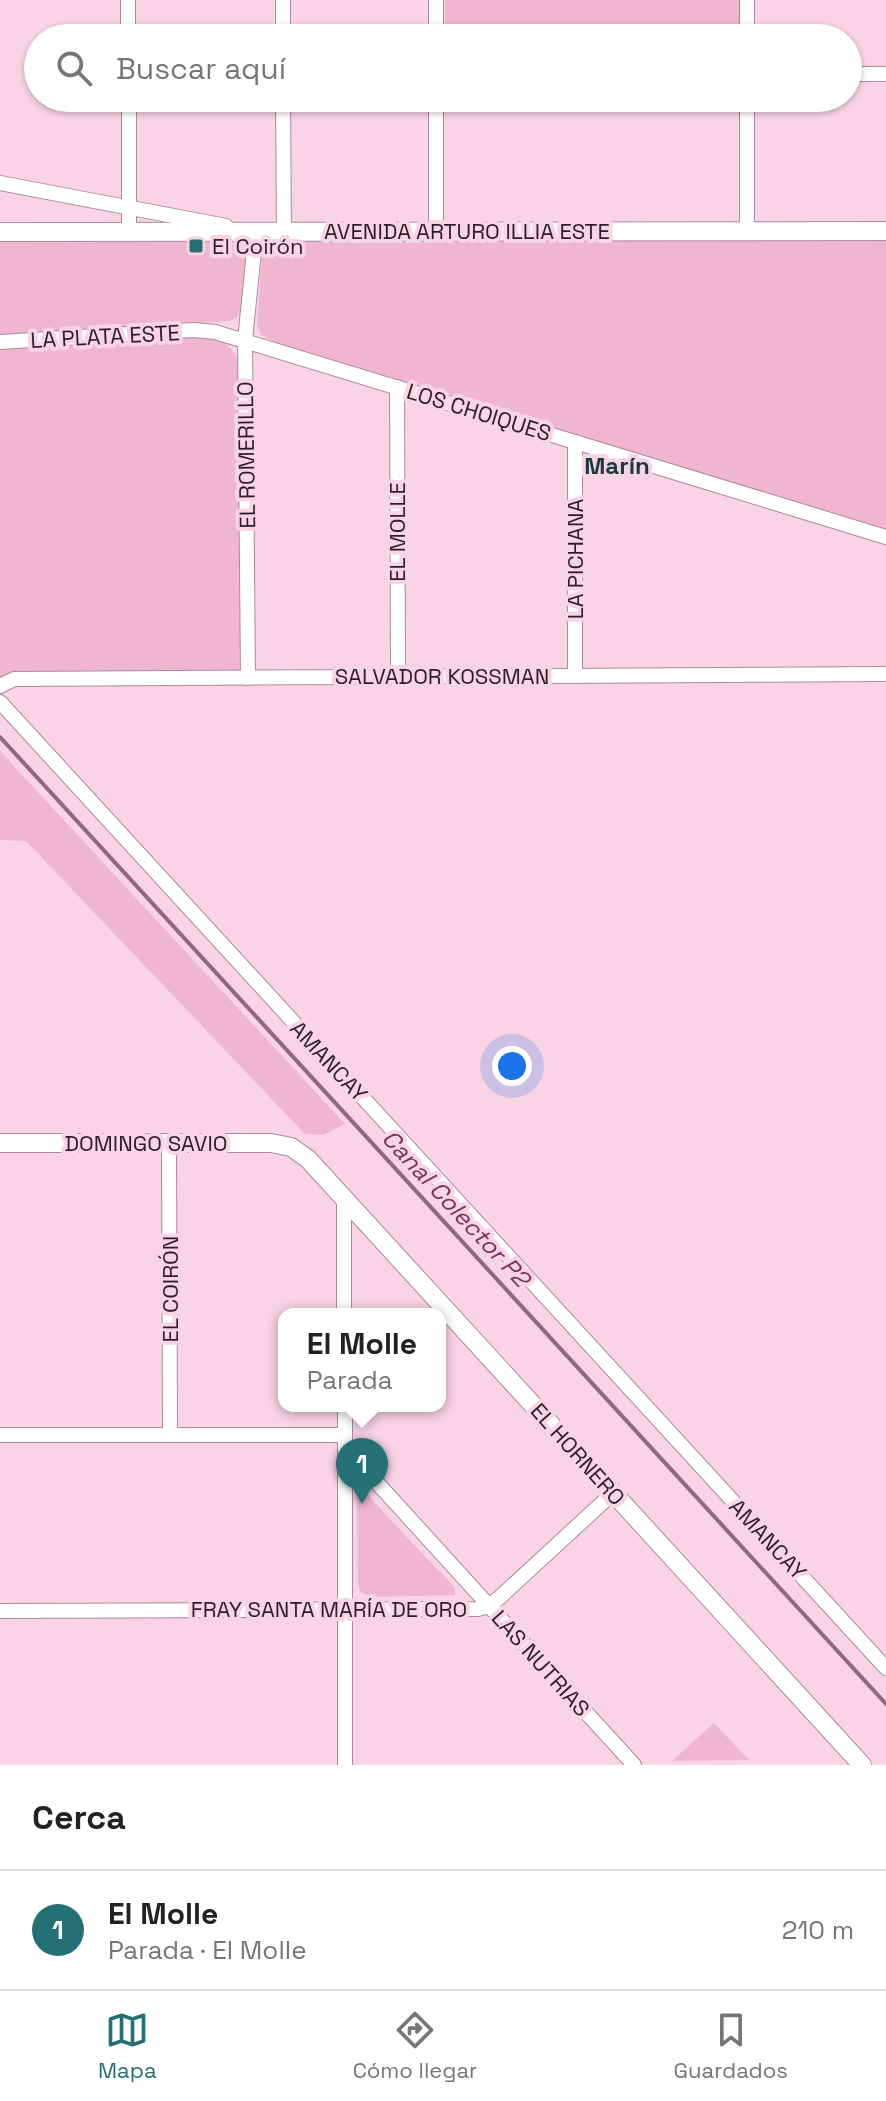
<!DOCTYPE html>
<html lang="es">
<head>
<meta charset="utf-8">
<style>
  :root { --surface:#fff; --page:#f6f6f6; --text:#222; --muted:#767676; --line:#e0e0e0; --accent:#257074 }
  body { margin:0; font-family:"Space Grotesk",sans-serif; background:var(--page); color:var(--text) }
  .you { position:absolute; left:512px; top:1066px; width:28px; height:28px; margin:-20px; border:6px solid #fff; border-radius:50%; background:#1a73e8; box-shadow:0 0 0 12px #1a73e833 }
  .badge { display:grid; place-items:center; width:52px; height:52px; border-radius:50%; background:var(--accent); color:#fff; font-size:26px; font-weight:700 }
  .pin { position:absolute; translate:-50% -66px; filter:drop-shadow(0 2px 4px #0008) }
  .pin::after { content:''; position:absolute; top:42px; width:28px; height:24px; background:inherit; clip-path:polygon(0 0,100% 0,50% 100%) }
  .popup { position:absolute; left:278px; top:1308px; width:168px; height:104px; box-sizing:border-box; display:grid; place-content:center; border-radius:16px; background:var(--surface); filter:drop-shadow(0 2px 6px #0005); font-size:26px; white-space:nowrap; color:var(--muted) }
  .popup b { font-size:30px; color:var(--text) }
  .popup::after { content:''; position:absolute; left:50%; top:100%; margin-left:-16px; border:16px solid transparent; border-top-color:var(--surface) }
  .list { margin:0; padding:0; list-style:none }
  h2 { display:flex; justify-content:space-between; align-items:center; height:104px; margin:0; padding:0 32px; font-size:34px }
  h2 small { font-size:26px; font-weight:400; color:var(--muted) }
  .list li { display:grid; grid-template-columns:52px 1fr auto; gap:24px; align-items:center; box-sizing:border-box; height:120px; padding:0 32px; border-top:2px solid var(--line) }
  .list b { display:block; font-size:30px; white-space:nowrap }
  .list p { margin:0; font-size:26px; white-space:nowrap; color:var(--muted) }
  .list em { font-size:26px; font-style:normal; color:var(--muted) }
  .icon { flex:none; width:44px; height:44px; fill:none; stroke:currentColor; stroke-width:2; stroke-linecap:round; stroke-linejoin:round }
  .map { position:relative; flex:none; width:886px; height:1765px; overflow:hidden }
  .search { position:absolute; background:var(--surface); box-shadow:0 2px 6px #0004; left:24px; right:24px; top:24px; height:88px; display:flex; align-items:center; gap:20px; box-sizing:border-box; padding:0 28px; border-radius:44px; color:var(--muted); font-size:30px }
  .sheet { height:224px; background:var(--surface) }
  nav { display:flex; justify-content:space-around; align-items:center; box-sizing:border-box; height:112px; border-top:2px solid var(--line); background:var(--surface); font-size:22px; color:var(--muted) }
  nav a { display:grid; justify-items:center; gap:4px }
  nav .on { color:var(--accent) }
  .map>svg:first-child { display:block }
  .green { fill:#f0b5cf }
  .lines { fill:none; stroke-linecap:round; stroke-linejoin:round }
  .stream { stroke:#94687c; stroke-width:4 }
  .minor-casing { stroke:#ac8a99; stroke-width:16 }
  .tertiary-casing { stroke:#ac8a99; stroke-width:20 }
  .minor { stroke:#fff; stroke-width:14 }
  .tertiary { stroke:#fff; stroke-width:18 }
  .poi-dot { fill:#257074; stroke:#f9d4e4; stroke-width:3 }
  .labels { text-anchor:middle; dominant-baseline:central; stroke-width:8; stroke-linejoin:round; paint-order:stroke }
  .street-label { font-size:22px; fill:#2b1e24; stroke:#f9d4e4 }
  .poi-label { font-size:22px; fill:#2b1e24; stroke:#f9d4e4; text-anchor:start }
  .neighbourhood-label { font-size:24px; font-weight:bold; fill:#173a3c; stroke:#f9d4e4 }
  .water-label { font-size:24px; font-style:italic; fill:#7b3459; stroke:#f9d4e4 }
</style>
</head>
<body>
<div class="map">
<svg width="886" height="1765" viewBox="0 0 886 1765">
  <rect width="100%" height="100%" fill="#f9d4e4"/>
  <g class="green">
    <path d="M445,0H740L739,38H445Z"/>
    <path d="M886,238V530L277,343L261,335L257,325L263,239Z"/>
    <path d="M0,239H249L241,311L237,317L230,321L0,335Z"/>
    <path d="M200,336C219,339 235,345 239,365L242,672L0,679V348Z"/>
    <path d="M0,751L345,1124L323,1135L305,1134L26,841L0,840Z"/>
    <path d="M360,1487L455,1588V1595L371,1597L361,1592L358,1586L357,1491Z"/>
    <path d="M714,1723L749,1760L672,1761Z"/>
  </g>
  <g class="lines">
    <path class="stream" d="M0,737L886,1704"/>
    <defs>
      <g id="minor">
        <path d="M128,0V38"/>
        <path d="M283,0V38"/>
        <path d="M436,0V38"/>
        <path d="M747,0V38"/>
        <path d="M848,74H886"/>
        <path d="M129,98V232"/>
        <path d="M283,98L284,232"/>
        <path d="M436,98V232"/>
        <path d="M747,98V231"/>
        <path d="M0,183L226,226"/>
        <path d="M246,230L256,232L245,340L248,678"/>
        <path d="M0,342L193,330L215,332L886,537"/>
        <path d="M397,387L398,677"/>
        <path d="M575,676V442"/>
        <path d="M0,686L14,679L886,674"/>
        <path d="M0,702L886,1668"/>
        <path d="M169,1143L170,1435"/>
        <path d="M344,1199V1314"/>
        <path d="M345,1406V1765"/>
        <path d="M0,1435H345"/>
        <path d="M345,1464L362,1469L370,1475L634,1765"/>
        <path d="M0,1611L478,1609L489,1606L499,1598L613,1493"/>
      </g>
      <g id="tertiary">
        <path d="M0,232L886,231"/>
        <path d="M0,1143H271L291,1147L308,1159L862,1765"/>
      </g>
    </defs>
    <use href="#minor" class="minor-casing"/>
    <use href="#tertiary" class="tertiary-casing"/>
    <use href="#minor" class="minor"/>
    <use href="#tertiary" class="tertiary"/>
  </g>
  <rect class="poi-dot" x="188" y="238" width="16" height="16" rx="4"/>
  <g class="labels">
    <g class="street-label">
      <text x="467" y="231">AVENIDA ARTURO ILLIA ESTE</text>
      <text transform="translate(105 336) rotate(-3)">LA PLATA ESTE</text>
      <text transform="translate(479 412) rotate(17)">LOS CHOIQUES</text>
      <text transform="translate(246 455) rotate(-91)">EL ROMERILLO</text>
      <text transform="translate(397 532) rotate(-90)">EL MOLLE</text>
      <text transform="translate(575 559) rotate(-90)">LA PICHANA</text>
      <text x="442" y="676">SALVADOR KOSSMAN</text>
      <text transform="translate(329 1061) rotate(47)">AMANCAY</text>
      <text x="146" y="1143">DOMINGO SAVIO</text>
      <text transform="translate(170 1289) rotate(-90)">EL COIRÓN</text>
      <text transform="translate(578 1454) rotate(48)">EL HORNERO</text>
      <text transform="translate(768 1539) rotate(47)">AMANCAY</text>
      <text x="329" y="1609">FRAY SANTA MARÍA DE ORO</text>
      <text transform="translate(541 1663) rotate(48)">LAS NUTRIAS</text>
    </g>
    <g class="poi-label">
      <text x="212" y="246">El Coirón</text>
    </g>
    <g class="neighbourhood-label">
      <text x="617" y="465">Marín</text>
    </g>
    <g class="water-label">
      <text transform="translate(456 1208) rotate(47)">Canal Colector P2</text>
    </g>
  </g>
</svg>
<div class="you"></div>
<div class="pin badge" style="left:362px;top:1504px">1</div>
<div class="popup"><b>El Molle</b>Parada</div>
<div class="search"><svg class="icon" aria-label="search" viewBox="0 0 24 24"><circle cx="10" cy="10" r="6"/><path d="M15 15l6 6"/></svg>Buscar aquí</div>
</div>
<section class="sheet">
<h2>Cerca<small></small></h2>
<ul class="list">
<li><span class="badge">1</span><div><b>El Molle</b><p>Parada · El Molle</p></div><em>210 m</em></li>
</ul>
</section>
<nav>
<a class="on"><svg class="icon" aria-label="map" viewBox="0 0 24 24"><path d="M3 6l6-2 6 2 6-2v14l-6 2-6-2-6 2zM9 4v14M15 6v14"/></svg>Mapa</a>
<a><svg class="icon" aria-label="directions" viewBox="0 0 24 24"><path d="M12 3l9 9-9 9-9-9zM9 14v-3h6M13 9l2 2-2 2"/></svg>Cómo llegar</a>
<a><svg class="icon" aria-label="saved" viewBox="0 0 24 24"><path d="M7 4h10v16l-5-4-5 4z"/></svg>Guardados</a>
</nav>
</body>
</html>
